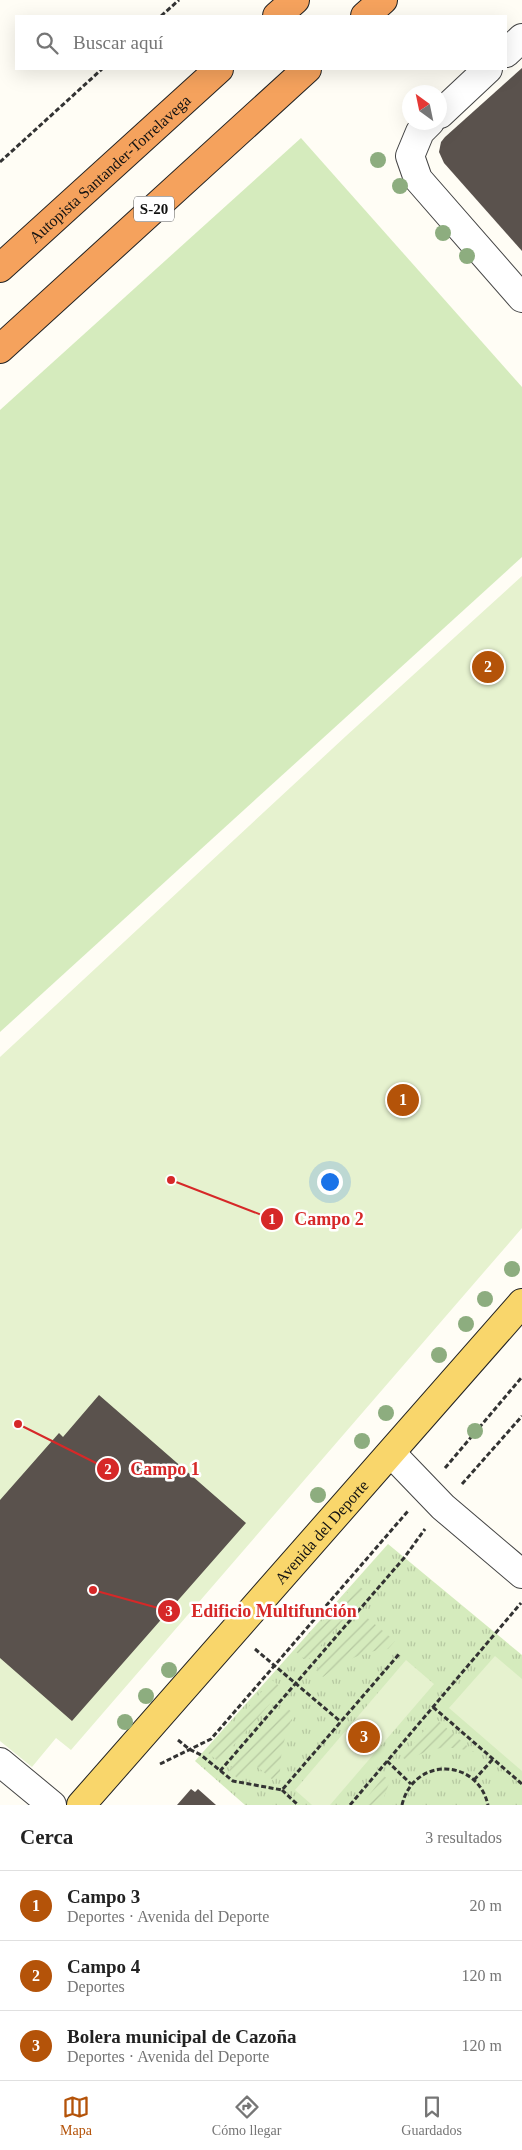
<!DOCTYPE html>
<html lang="es">
<head>
<meta charset="utf-8">
<style>
  :root { --surface:#fff; --page:#f2f2f2; --text:#222; --muted:#767676; --line:#e0e0e0; --accent:#b45309 }
  body { margin:0; font-family:Georgia,serif; background:var(--page); color:var(--text) }
  .compass { position:absolute; left:402px; top:85px; width:45px; height:45px; border-radius:50%; background:var(--surface); box-shadow:0 5px 20px #0002; rotate:327deg }
  .you { position:absolute; left:329px; top:1181px; width:18px; height:18px; margin:-12px; border:4px solid #fff; border-radius:50%; background:#1a73e8; box-shadow:0 0 0 8px #1a73e833 }
  .badge { display:grid; place-items:center; width:32px; height:32px; border-radius:50%; background:var(--accent); color:#fff; font-size:16px; font-weight:700 }
  .pin { position:absolute; translate:-50% -50%; border:2px solid #fff; box-shadow:0 1px 5px #0006 }
  .list { margin:0; padding:0; list-style:none }
  h2 { display:flex; justify-content:space-between; align-items:center; height:65px; margin:0; padding:0 20px; font-size:21px }
  h2 small { font-size:16px; font-weight:400; color:var(--muted) }
  .list li { display:grid; grid-template-columns:32px 1fr auto; gap:15px; align-items:center; box-sizing:border-box; height:70px; padding:0 20px; border-top:1px solid var(--line) }
  .list b { display:block; font-size:19px; white-space:nowrap }
  .list p { margin:0; font-size:16px; white-space:nowrap; color:var(--muted) }
  .list em { font-size:16px; font-style:normal; color:var(--muted) }
  .icon { flex:none; width:28px; height:28px; fill:none; stroke:currentColor; stroke-width:2; stroke-linecap:round; stroke-linejoin:round }
  .map { position:relative; flex:none; width:522px; height:1805px; overflow:hidden }
  .search { position:absolute; background:var(--surface); box-shadow:0 5px 20px #0002; left:15px; right:15px; top:15px; height:55px; display:flex; align-items:center; gap:12px; box-sizing:border-box; padding:0 18px; border-radius:0px; color:var(--muted); font-size:19px }
  .sheet { height:275px; background:var(--surface) }
  nav { display:flex; justify-content:space-around; align-items:center; box-sizing:border-box; height:70px; border-top:1px solid var(--line); background:var(--surface); font-size:14px; color:var(--muted) }
  nav a { display:grid; justify-items:center; gap:2px }
  nav .on { color:var(--accent) }
  .map>svg:first-child { display:block }
  .grass { fill:#d5ebbd }
  .park { fill:url(#park-tufts) }
  .garden { fill:url(#garden-furrows) }
  .pitch { fill:#e6f2cf }
  .building { fill:#5a524d }
  .lines { fill:none; stroke-linecap:round; stroke-linejoin:round }
  .minor-casing { stroke:#444; stroke-width:30 }
  .major-casing { stroke:#222; stroke-width:30 }
  .highway-casing { stroke:#222; stroke-width:30 }
  .path { stroke:#333; stroke-width:3; stroke-dasharray:5 2.5; stroke-linecap:butt }
  .minor { stroke:#fff; stroke-width:28 }
  .major { stroke:#f9d66b; stroke-width:28 }
  .highway { stroke:#f5a25d; stroke-width:28 }
  .tree { fill:#8dad7f }
  .labels { text-anchor:middle; dominant-baseline:central; stroke-width:5; stroke-linejoin:round; paint-order:stroke }
  .shield { fill:#fff; stroke:#585858; stroke-width:1 }
  .shield-label { font-size:15px; font-weight:bold; fill:#111 }
  .street-label { font-size:16px; fill:#111; stroke:#fff }
  .leader { fill:none; stroke:#d62828; stroke-width:2 }
  .callout-dot { fill:#d62828; stroke:#fff; stroke-width:2 }
  .mark-label { font-size:15px; text-anchor:middle; font-weight:bold; fill:#fff }
  .callout-label { font-size:18px; text-anchor:middle; font-weight:bold; fill:#d62828; stroke:#fff; stroke-width:5; stroke-linejoin:round; paint-order:stroke }
</style>
</head>
<body>
<div class="map">
<svg width="522" height="1805" viewBox="0 0 522 1805">
  <defs>
    <pattern id="park-tufts" width="24" height="20" patternUnits="userSpaceOnUse" patternTransform="scale(1.25)"><rect width="24" height="20" fill="#d5ebbd"/><path d="M3 7l-1-3M5 7V3M7 7l1-3M15 17l-1-3M17 17v-4M19 17l1-3" fill="none" stroke="#b6c8a1"/></pattern>
    <pattern id="garden-furrows" width="10" height="10" patternUnits="userSpaceOnUse" patternTransform="scale(1.25)"><rect width="10" height="10" fill="#d5ebbd"/><path d="M-1 1l2-2M0 10L10 0M9 11l2-2" fill="none" stroke="#b6c8a1"/></pattern>
  </defs>
  <rect width="100%" height="100%" fill="#fffdf5"/>
  <path class="grass" d="M301,138L522,387V557L0,1032V410Z"/>
  <path class="park" d="M388,1544L522,1655V1805H245L195,1761Z"/>
  <g class="garden">
    <path d="M356,1583L367,1593L307,1661L296,1652Z"/>
    <path d="M365,1616L395,1641L388,1649C363,1651 343,1661 323,1677L316,1670Z"/>
    <path d="M272,1680L283,1689L219,1762L208,1753Z"/>
    <path d="M285,1706L294,1714C285,1734 280,1752 280,1774L274,1781L252,1762L237,1778L229,1770Z"/>
    <path d="M435,1718L474,1752C446,1744 431,1747 407,1761L402,1757Z"/>
    <path d="M384,1776L390,1781L381,1805H361Z"/>
  </g>
  <g class="pitch">
    <path d="M522,576V1228L71,1750L56,1738L32,1767L0,1741V1057L346,736Z"/>
    <path d="M495,1656L522,1679V1771L449,1708Z"/>
    <path d="M406,1660L434,1684L330,1805H312L295,1790Z"/>
  </g>
  <g class="building">
    <path d="M522,68V251L444,163L439,152L441,142L445,137Z"/>
    <path d="M99,1395L246,1523L72,1721L0,1658V1500L59,1433L63,1437Z"/>
    <path d="M191,1789L195,1792L198,1789L216,1805H177Z"/>
  </g>
  <g class="lines">
    <defs>
      <g id="minor">
        <path d="M506,53L522,38"/>
        <path d="M440,114L488,69"/>
        <path d="M430,122L420,132L410,156L418,179L522,298"/>
        <path d="M392,1454L443,1507L522,1574"/>
        <path d="M0,1762L52,1805"/>
      </g>
      <g id="major">
        <path id="s1" d="M81,1805L522,1303"/>
      </g>
      <g id="highway">
        <path d="M277,16L295,0"/>
        <path d="M365,16L383,0"/>
        <path id="s2" d="M0,268L219,69"/>
        <path d="M0,349L307,69"/>
      </g>
    </defs>
    <use href="#minor" class="minor-casing"/>
    <use href="#major" class="major-casing"/>
    <use href="#highway" class="highway-casing"/>
    <g class="path">
      <path d="M161,16L179,0"/>
      <path d="M0,162L102,69"/>
      <path d="M445,1468L522,1377"/>
      <path d="M462,1484L522,1416"/>
      <path d="M255,1649L341,1722"/>
      <path d="M433,1707L522,1784"/>
      <path d="M178,1740L189,1749L201,1755L233,1781L282,1790L400,1653"/>
      <path d="M387,1761L411,1784"/>
      <path d="M160,1764L211,1739L408,1511"/>
      <path d="M220,1771L404,1558L425,1529"/>
      <path d="M474,1780L493,1759"/>
      <path d="M282,1790L298,1805"/>
      <path d="M350,1805L521,1603"/>
      <path d="M402,1805C413,1757 477,1757 488,1805"/>
    </g>
    <use href="#minor" class="minor"/>
    <use href="#major" class="major"/>
    <use href="#highway" class="highway"/>
  </g>
  <g class="tree">
    <circle cx="378" cy="160" r="8"/>
    <circle cx="400" cy="186" r="8"/>
    <circle cx="443" cy="233" r="8"/>
    <circle cx="467" cy="256" r="8"/>
    <circle cx="512" cy="1269" r="8"/>
    <circle cx="485" cy="1299" r="8"/>
    <circle cx="466" cy="1324" r="8"/>
    <circle cx="439" cy="1355" r="8"/>
    <circle cx="386" cy="1413" r="8"/>
    <circle cx="475" cy="1431" r="8"/>
    <circle cx="362" cy="1441" r="8"/>
    <circle cx="318" cy="1495" r="8"/>
    <circle cx="169" cy="1670" r="8"/>
    <circle cx="146" cy="1696" r="8"/>
    <circle cx="125" cy="1722" r="8"/>
  </g>
  <g class="labels">
    <rect class="shield" x="134" y="196.5" width="40" height="25" rx="4"/>
    <g class="shield-label">
      <text x="154" y="209">S-20</text>
    </g>
    <g class="street-label">
      <text stroke="none"><textPath href="#s2" startOffset="148">Autopista Santander-Torrelavega</textPath></text>
      <text stroke="none"><textPath href="#s1" startOffset="364">Avenida del Deporte</textPath></text>
    </g>
  </g>
  <path class="leader" d="M171 1180L272 1219M18 1424L108 1469M93 1590L169 1611"/>
  <g class="callout-dot">
    <circle cx="171" cy="1180" r="5"/>
    <circle cx="18" cy="1424" r="5"/>
    <circle cx="93" cy="1590" r="5"/>
    <circle cx="272" cy="1219" r="12"/>
    <circle cx="108" cy="1469" r="12"/>
    <circle cx="169" cy="1611" r="12"/>
  </g>
  <g class="mark-label">
    <text x="272" y="1224">1</text>
    <text x="108" y="1474">2</text>
    <text x="169" y="1616">3</text>
  </g>
  <g class="callout-label">
    <text x="329" y="1225">Campo 2</text>
    <text x="165" y="1475">Campo 1</text>
    <text x="274" y="1617">Edificio Multifunción</text>
  </g>
</svg>
<svg class="compass" viewBox="-18 -18 36 36"><path d="M0-13l5 13h-10z" fill="#e53935"/><path d="M0 13l5-13h-10z" fill="#767676"/></svg>
<div class="you"></div>
<div class="pin badge" style="left:403px;top:1100px">1</div>
<div class="pin badge" style="left:488px;top:667px">2</div>
<div class="pin badge" style="left:364px;top:1737px">3</div>
<div class="search"><svg class="icon" aria-label="search" viewBox="0 0 24 24"><circle cx="10" cy="10" r="6"/><path d="M15 15l6 6"/></svg>Buscar aquí</div>
</div>
<section class="sheet">
<h2>Cerca<small>3 resultados</small></h2>
<ul class="list">
<li><span class="badge">1</span><div><b>Campo 3</b><p>Deportes · Avenida del Deporte</p></div><em>20 m</em></li>
<li><span class="badge">2</span><div><b>Campo 4</b><p>Deportes</p></div><em>120 m</em></li>
<li><span class="badge">3</span><div><b>Bolera municipal de Cazoña</b><p>Deportes · Avenida del Deporte</p></div><em>120 m</em></li>
</ul>
</section>
<nav>
<a class="on"><svg class="icon" aria-label="map" viewBox="0 0 24 24"><path d="M3 6l6-2 6 2 6-2v14l-6 2-6-2-6 2zM9 4v14M15 6v14"/></svg>Mapa</a>
<a><svg class="icon" aria-label="directions" viewBox="0 0 24 24"><path d="M12 3l9 9-9 9-9-9zM9 14v-3h6M13 9l2 2-2 2"/></svg>Cómo llegar</a>
<a><svg class="icon" aria-label="saved" viewBox="0 0 24 24"><path d="M7 4h10v16l-5-4-5 4z"/></svg>Guardados</a>
</nav>
</body>
</html>
